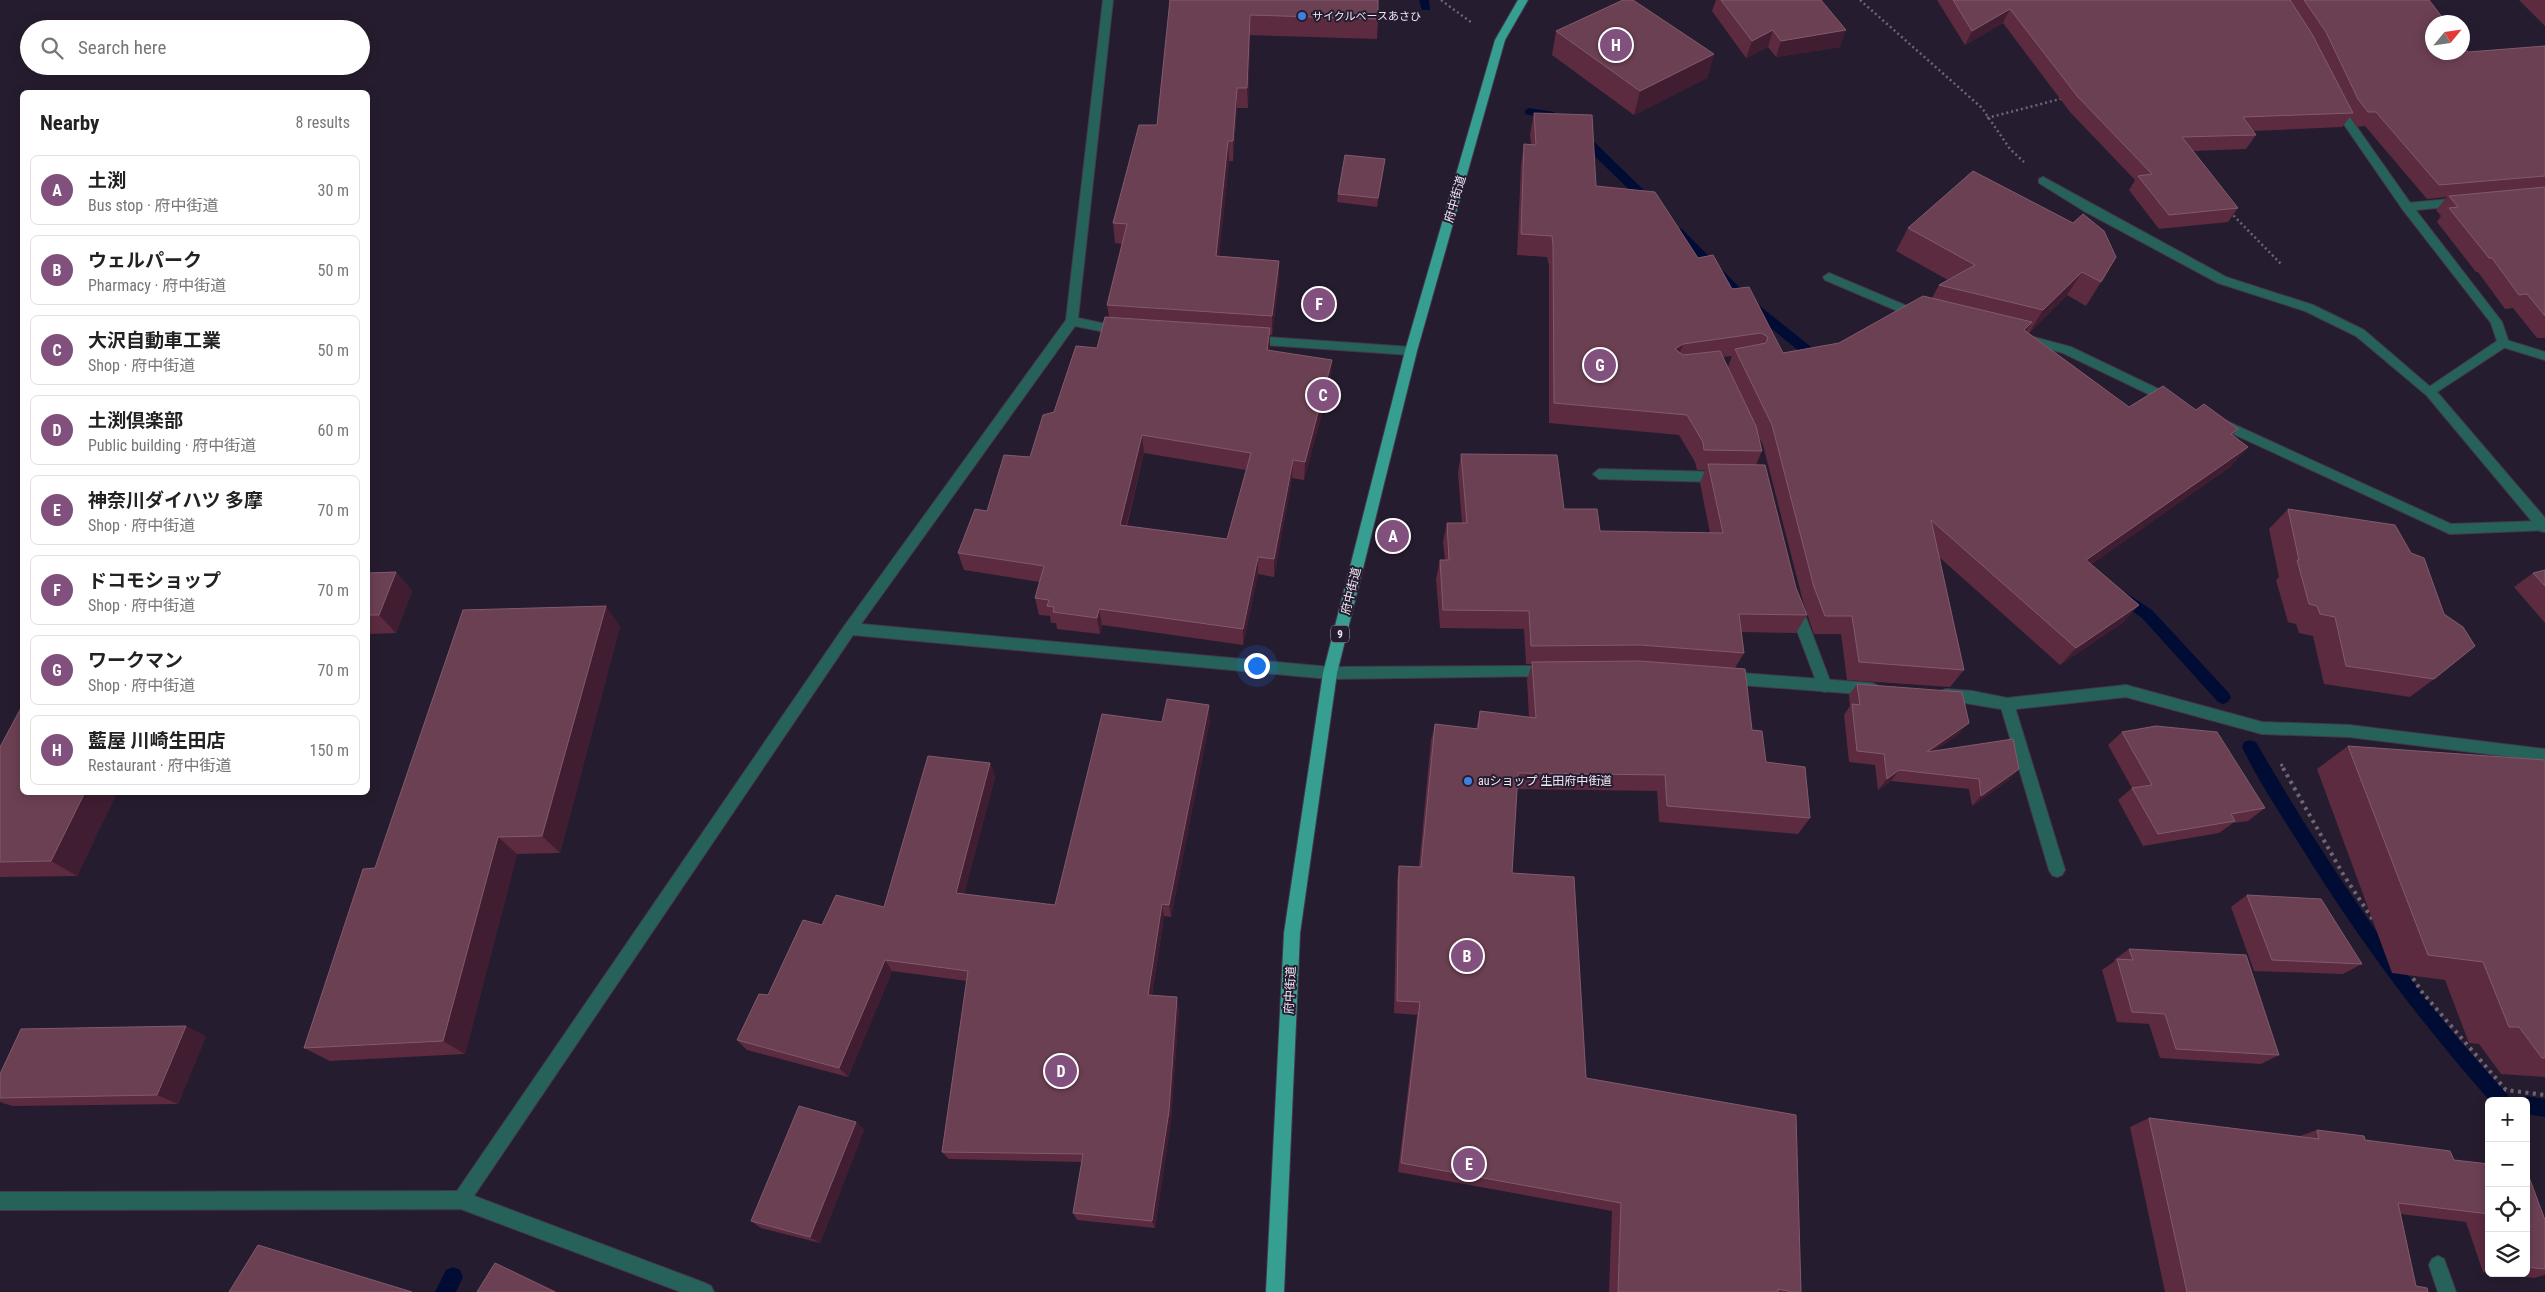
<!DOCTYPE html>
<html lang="en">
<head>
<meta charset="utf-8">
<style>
  :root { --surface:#fff; --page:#f6f6f6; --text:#222; --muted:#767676; --line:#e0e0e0; --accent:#82507c }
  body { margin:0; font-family:"Roboto Condensed","Noto Sans JP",sans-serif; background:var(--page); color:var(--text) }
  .controls { position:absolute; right:15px; bottom:15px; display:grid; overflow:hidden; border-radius:8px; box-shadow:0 2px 12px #0003 }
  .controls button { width:45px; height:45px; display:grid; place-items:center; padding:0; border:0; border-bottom:1px solid var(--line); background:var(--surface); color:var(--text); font:25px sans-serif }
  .compass { position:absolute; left:2425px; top:15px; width:45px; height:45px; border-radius:50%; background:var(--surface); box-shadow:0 2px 12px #0003; rotate:61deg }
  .you { position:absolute; left:1256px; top:665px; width:18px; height:18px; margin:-12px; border:4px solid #fff; border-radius:50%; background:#1a73e8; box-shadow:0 0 0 8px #1a73e833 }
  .badge { display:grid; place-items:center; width:32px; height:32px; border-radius:50%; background:var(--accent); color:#fff; font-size:16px; font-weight:700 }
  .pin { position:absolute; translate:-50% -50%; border:2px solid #fff; box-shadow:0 1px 5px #0006 }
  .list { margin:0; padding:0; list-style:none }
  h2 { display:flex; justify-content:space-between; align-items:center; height:65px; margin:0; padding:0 20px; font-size:21px }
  h2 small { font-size:16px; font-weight:400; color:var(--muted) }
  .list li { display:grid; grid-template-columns:32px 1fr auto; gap:15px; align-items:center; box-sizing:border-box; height:70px; margin:0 10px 10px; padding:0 10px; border:1px solid var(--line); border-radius:8px }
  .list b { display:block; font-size:19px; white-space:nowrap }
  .list p { margin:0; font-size:16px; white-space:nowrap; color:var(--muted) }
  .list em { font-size:16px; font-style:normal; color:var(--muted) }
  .icon { flex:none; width:28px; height:28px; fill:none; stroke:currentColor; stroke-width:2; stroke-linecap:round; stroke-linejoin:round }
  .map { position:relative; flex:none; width:2545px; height:1292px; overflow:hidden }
  .search { position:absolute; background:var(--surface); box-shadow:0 2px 12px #0003; left:20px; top:20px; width:350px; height:55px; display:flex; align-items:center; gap:12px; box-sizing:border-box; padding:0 18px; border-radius:28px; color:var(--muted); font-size:19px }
  .panel { position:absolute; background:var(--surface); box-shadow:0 2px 12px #0003; left:20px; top:90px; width:350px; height:705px; border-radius:8px }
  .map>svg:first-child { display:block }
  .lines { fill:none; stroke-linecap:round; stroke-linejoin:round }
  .stream { fill:#000c33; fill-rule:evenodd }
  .service-casing { stroke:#42394b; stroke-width:2 }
  .minor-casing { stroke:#42394b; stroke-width:2 }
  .tertiary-casing { stroke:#42394b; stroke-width:2 }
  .primary-casing { stroke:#42394b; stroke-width:2 }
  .path-far2 { stroke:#6e6677; stroke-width:2.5; stroke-dasharray:2 3; stroke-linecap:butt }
  .path-far1 { stroke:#6e6677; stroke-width:3; stroke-dasharray:2.5 4; stroke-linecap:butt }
  .path { stroke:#6e6677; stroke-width:4; stroke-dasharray:3 4.5; stroke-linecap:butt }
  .service { fill:#26625a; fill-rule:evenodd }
  .minor { fill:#26625a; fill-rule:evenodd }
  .tertiary { fill:#26625a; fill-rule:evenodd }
  .primary { fill:#379f92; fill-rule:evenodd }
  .wall { fill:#5c2b40; fill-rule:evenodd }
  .shaded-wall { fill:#401d31 }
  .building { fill:#6c4053; stroke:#815a6d; fill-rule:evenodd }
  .shop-dot { fill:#3f7fe0; stroke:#261c2f; stroke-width:2 }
  .labels { text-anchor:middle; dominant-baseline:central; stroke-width:4; stroke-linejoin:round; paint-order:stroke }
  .far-poi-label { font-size:11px; fill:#f0eaf7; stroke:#261c2f; text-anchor:start }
  .shield { fill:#261c2f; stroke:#b3acbb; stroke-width:1 }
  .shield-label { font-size:11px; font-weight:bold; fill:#f0eaf7 }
  .street-label { font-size:12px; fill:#f0eaf7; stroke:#261c2f }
  .poi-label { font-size:12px; fill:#f0eaf7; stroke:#261c2f; text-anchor:start }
</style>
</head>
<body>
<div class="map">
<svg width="2545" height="1292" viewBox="0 0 2545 1292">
  <rect width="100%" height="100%" fill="#261c2f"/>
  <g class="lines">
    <g class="stream">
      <path d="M1419,0H1429L1430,10H1422Z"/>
      <path d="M1529,108L1554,112L1560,116L1554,120L1525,114V110Z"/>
      <path d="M1579,130L1583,131L1656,202V208H1648L1575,137V131Z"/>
      <path d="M1678,228L1682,229L1750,298L1825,358L1826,361L1825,364H1815L1741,304L1674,235V229Z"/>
      <path d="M2122,590L2152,610L2228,692L2231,697L2228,702L2223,704L2218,702L2142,618L2117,600L2115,596L2117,592Z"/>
      <path d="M2250,740L2256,742C2313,841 2376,937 2448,1026C2467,1050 2488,1072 2508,1095L2511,1101H2490C2419,1021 2356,936 2300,845C2280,813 2258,781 2242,747L2244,742Z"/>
      <path d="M2526,1096L2545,1099V1117L2526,1114V1101H2519Z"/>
      <path d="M453,1267L460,1270L463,1277L456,1292H435L446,1270Z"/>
    </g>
    <defs>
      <g id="service">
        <path d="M2043,177L2226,277L2313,305L2364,330L2435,391L2433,394H2425L2356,336L2305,311L2218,283L2084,211L2039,183V179Z"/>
        <path d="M2461,198L2465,199V205L2407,211L2402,207L2407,203Z"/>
        <path d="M1829,273L1907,306L1924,310L1926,313L1920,317L1900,312L1825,280L1823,277Z"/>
        <path d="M2023,334L2071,347L2173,396L2175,399L2169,404L2165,402L2063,353L2019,341L2017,338L2019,335Z"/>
        <path d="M2503,339L2545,352V360L2499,346L2497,343L2499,340Z"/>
        <path d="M2220,418L2451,524L2543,521L2545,522V530L2450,534L2216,426L2214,423Z"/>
        <path d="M1599,469L1720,472L1726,477L1720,482L1599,479L1593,474Z"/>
        <path d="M1795,601L1800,603L1802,607L1832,686L1830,690L1825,692L1820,690L1818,686L1788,607L1790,603Z"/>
        <path d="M2007,698L2012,700L2014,704L2065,870L2062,875L2057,877L2052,875L2049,870L2000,704L2002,700Z"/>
        <path d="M2438,1256L2444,1259L2456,1292H2438L2429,1265L2432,1259Z"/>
      </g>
      <g id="minor">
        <path d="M1103,0H1113L1078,318L1120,327L1126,331L1120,335L1075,326L861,624L1330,667L1547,666L1552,668L1554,672L1552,676L1330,679L853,635L467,1206L461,1209L455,1206L452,1200L455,1194L845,625L1066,320Z"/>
        <path d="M2338,105L2342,106L2411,204L2502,322L2509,343L2507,346L2437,392L2545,518V532L2540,531L2423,391L2497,341L2491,323L2403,210L2334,110V106Z"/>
        <path d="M1251,336L1411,347L1417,351L1411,355L1251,344L1245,340Z"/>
        <path d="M1729,672L1872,683L1877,685L1879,689L1877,693L1872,695L1729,684L1724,682L1722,678L1724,674Z"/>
        <path d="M2126,685L2262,722L2349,725L2545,749V761L2349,737L2262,734L2126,697L2007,710L1941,699L1939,695L1941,691L1946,689L1972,691L2007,698Z"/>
      </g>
      <path id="tertiary" d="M461,1191L705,1283L711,1286L714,1292H681L461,1209L0,1210V1192Z"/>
      <path id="primary" d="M1518,0H1528L1505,40L1417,351L1337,673L1300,933L1284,1292H1266L1284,933L1323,673L1405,351L1495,40Z"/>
    </defs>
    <use href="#service" class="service-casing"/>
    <use href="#minor" class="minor-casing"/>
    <use href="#tertiary" class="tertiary-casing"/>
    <use href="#primary" class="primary-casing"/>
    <g class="path-far2">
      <path d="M1441,0L1472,23"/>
      <path d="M1860,0L1982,108L2010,149L2024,162"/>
      <path d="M1987,118L2064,98"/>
      <path d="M2230,212L2282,265"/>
    </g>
    <path class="path-far1" d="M2281,764L2284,769"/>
    <g class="path">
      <path d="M2283,768L2343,874L2373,920"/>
      <path d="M2409,972L2422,992L2506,1090L2545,1095"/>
    </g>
    <use href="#service" class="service"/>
    <use href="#minor" class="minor"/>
    <use href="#tertiary" class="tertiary"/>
    <use href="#primary" class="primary"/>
  </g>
  <g class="wall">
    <path d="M1170,0L1378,19L1377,39L1250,35L1248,108H1237L1233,161H1229L1219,256L1279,261V281L1272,335H1270V350L1331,379L1304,480L1292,478L1274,577L1258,574L1243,645L1102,625L1100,634L1057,629L1056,623H1051L1050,616L1039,615L1035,598L1040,582L964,570L958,553L987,511L1030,457L1054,412L1097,348L1109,317L1107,305L1122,244L1115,243L1113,223L1157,125ZM1144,453L1246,470L1227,539L1127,526Z"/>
    <path d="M1716,0H1821L1840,47L1776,57L1768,47L1746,58L1712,11Z"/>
    <path d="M1937,0H2429L2468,52L2545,46V338H2537L2513,308L2505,309L2478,272H2476L2437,222L2441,216L2436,210L2447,197L2427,199L2365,126L2357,127L2350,117L2342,127L2253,131L2256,135L2246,149L2193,151L2238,208L2228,222L2159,229L2129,190L2135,180L2070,112L2003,23L1965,45Z"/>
    <path d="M2519,0H2545V26Z"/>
    <path d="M1556,31L1714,54L1707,78L1634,115L1552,55Z"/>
    <path d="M1534,113L1596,186L1698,258L1732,289L1783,353L1839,343L1932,298L1939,285L1948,280L1896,251L1908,228L1973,171L2101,282L2086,306L2067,295L2029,333L2129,407L2196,410L2238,429L2232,436L2248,447L2230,467L2091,564L2139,605L2122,623L2060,665L1939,557L1964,670L1950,687L1847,680L1841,634H1814L1804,605L1763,445L1758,435L1762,451L1756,465L1796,588L1807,615L1796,633L1741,632L1744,653L1735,668L1752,730L1766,762L1810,818L1798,834L1659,822L1657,791L1517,789L1512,873L1586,1078L1801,1292H1609L1612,1211L1398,1172L1417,1015L1394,1013L1397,881L1399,866L1419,867L1431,740L1435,724L1476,729L1480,711L1529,717L1527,680L1532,664H1526L1524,629L1440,628L1436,579L1440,560H1445L1443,542L1447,523H1462L1458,473L1461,454L1564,509L1600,531L1710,533L1700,483L1705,470H1697L1695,462L1679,435L1549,423V266L1547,257L1517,255L1521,165L1524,144H1531L1530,134ZM1732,356L1728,367L1723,357Z"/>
    <path d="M1385,159L1384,168L1377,207L1337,202L1338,194Z"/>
    <path d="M2288,509L2434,679L2410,697L2324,684L2313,636L2299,633L2296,624L2288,622L2276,580L2279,577L2269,529Z"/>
    <path d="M2545,570V623L2514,587L2533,573Z"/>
    <path d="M396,572L412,591L396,633L368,634V573Z"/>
    <path d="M620,626L560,853L517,854L465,1054L330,1061L304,1048L375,868Z"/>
    <path d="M1857,684L1959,734L1935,750L2009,780L1972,806L1969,789L1891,781L1878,790L1875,765L1849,762L1844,715L1850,706L1849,695Z"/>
    <path d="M1210,719L1171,917L1164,916L1152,995L1179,1008L1171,1120L1155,1228L1077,1220L1073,1213L1082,1162L949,1159L942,1152L967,981L892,971L848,1077L747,1050L737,1040L768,995L884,907L990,763L995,777L964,894L1055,905L1162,722Z"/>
    <path d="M2122,732L2265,808L2248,821L2233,823L2219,833L2143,846L2118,800L2132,788L2108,745Z"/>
    <path d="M2348,746L2545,760V1077L2501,1074L2479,1044L2469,1043L2445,980L2392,973L2317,769Z"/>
    <path d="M0,747L22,792H117L77,876L0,877Z"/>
    <path d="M2247,895L2362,964L2343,974L2254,971L2231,907Z"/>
    <path d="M2129,949L2279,1055L2261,1064L2160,1058L2149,1024L2117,1022L2102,970L2115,961L2114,960Z"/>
    <path d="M206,1036L178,1104L12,1106L0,1102V1074Z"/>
    <path d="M2149,1118L2300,1136L2317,1130L2454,1160L2489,1164V1273L2483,1272L2466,1222L2401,1214L2416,1286L2428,1292H2165L2130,1127Z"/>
    <path d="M856,1122L864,1130L820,1243L761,1228L751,1221Z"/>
    <path d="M2526,1169L2545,1220V1275L2534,1278L2495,1273H2526Z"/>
  </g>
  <g class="shaded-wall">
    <path d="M2010,9L2003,23L1965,45L1972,31Z"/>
    <path d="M1250,15V35L1248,108L1247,88Z"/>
    <path d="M1773,30L1768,47L1746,58L1752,41Z"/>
    <path d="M1846,30L1840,47L1776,57L1781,41Z"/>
    <path d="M1714,54L1707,78L1634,115L1640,91Z"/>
    <path d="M1237,88V108L1233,161V141Z"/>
    <path d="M1228,141L1229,161L1217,276L1216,256Z"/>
    <path d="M1385,159L1384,168L1377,207L1378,198Z"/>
    <path d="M1279,261V281L1272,335V316Z"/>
    <path d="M2082,272L2067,295L2029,333L2043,310Z"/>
    <path d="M2032,322L2019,343L2024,330Z"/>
    <path d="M1270,328V347L1267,369V350Z"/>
    <path d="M1683,344L1676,364L1675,349Z"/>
    <path d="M1332,360L1331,379L1304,480L1305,462Z"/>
    <path d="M1142,435L1144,453L1122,542L1120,525Z"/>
    <path d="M2248,447L2230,467L2071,579L2086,560Z"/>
    <path d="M1293,460L1292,478L1274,577V559Z"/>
    <path d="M1258,557V574L1243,645V629Z"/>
    <path d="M396,572L412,591L396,633L379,615Z"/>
    <path d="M2139,605L2122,623L2060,665L2076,648Z"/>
    <path d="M606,606L620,626L560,853L542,836Z"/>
    <path d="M1099,609L1102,625L1100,634L1097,618Z"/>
    <path d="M1209,705L1210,719L1171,917L1169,905Z"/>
    <path d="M1969,723L1959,734L1918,762L1927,752Z"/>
    <path d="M990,763L995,777L961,905L956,893Z"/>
    <path d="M2019,769L2009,780L1972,806L1981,796Z"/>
    <path d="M1899,770L1891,781L1878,790L1887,779Z"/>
    <path d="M85,792H117L77,876L51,861Z"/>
    <path d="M498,837L517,854L465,1054L443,1041Z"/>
    <path d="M1162,904L1164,916L1150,1006L1148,995Z"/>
    <path d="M885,960L892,971L848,1077L839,1068Z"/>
    <path d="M1177,997L1179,1008L1171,1120L1155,1228L1152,1221Z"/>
    <path d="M186,1026L206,1036L178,1104L157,1095Z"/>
    <path d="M856,1122L864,1130L820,1243L810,1237Z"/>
    <path d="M495,1263L510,1269L559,1292H555Z"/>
  </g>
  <g class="building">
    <path d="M1170,0H1378V19L1250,15L1247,88H1237L1233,141H1228L1216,256L1279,261L1272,316L1107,305L1127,224L1113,223L1139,125H1157Z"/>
    <path d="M1623,0H1633L1714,54L1640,91L1556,31Z"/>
    <path d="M1721,0H1821L1846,30L1781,41L1773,30L1752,41Z"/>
    <path d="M1953,0H2290L2312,34L2353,113L2243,117L2256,135L2182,137L2238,208L2169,215L2138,176L2152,174L2078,97L2010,9L1972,31Z"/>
    <path d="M2304,0H2429L2446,22H2432V52H2462V45L2468,52L2545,46V176L2439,185L2376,112H2368L2358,99L2326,32Z"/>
    <path d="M1534,113L1592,115L1596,186L1655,192L1698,258L1713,255L1732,289L1749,287L1783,353L1839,343L1923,296L2032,322L2024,330L2129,407L2163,386L2196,410L2204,404L2238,429L2231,434L2248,447L2086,560L2139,605L2076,648L1931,520L1964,670L1859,662L1852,616H1825L1814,587L1772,425L1735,349L1766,343L1768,337L1761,333L1683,344L1675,349L1683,355L1720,351L1756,426L1762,451L1704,450L1703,442L1687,415L1554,403L1553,245L1552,236L1521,234L1524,144L1536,145Z"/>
    <path d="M1345,155L1385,159L1378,198L1338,194Z"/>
    <path d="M1973,171L2073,223L2083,214L2104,231L2116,257L2101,282L2082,272L2043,310L1939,285L1975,265L1908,228Z"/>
    <path d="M2545,187V316L2527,294L2519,295L2492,258H2489L2449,208L2458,207L2449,196Z"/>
    <path d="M1105,317L1270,328L1267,350L1332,360L1305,462L1293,460L1274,559L1258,557L1243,629L1099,609L1097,618L1053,612L1054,607L1047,606L1049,600L1035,598L1044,566L958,553L975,509L987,511L1004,455L1030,457L1043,415L1054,412L1076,346L1097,348ZM1142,435L1251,453L1227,539L1120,525Z"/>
    <path d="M1461,454L1557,455L1564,509H1597L1600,531L1723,533L1708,464L1765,465L1796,588L1807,615L1739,614L1744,653L1640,645L1531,646L1529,611L1443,610L1440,560H1449L1447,523H1467Z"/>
    <path d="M2288,509L2395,525L2411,553L2424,558L2444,614L2463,627L2475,646L2434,679L2346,666L2335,617L2320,614L2317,606L2309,604L2297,560H2299Z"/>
    <path d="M2545,570V586L2533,573Z"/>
    <path d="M396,572L379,615H368V573Z"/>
    <path d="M606,606L542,836L498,837L443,1041L304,1048L363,869L375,868L463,610Z"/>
    <path d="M1640,661L1745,669L1752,730L1762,731L1766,762L1805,767L1810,818L1667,806L1665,775L1518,773L1512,873L1574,877L1586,1078L1796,1115L1801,1292H1792L1778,1289V1292H1618L1621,1203L1401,1163L1420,1002L1397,1001L1399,866L1421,867L1435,724L1478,729L1480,711L1536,718L1532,662Z"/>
    <path d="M1857,684L1962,692L1969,723L1927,752L2013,739L2019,769L1981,796L1979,779L1899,770L1887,779L1884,754L1857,751L1852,704L1860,705Z"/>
    <path d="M1167,699L1209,705L1169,905L1162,904L1148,995L1177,997L1169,1111L1152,1221L1073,1213L1083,1154L942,1152L968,971L885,960L839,1068L737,1040L759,994L768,995L803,920L822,925L836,895L884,907L928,756L990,763L956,893L1055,905L1102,714L1162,722Z"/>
    <path d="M22,706V792H85L51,861L0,862V747Z"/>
    <path d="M2156,726L2217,732L2265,808L2231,814L2235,821L2158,834L2132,788L2152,785L2122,732Z"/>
    <path d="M2348,746L2545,760V1058H2542L2519,1027H2509L2483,962L2428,955Z"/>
    <path d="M2247,895L2321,899L2362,964L2272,960Z"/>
    <path d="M2129,949L2246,955L2279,1055L2176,1049L2165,1014L2132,1012L2117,959L2133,960Z"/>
    <path d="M186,1026L157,1095L0,1098V1074L21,1029Z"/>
    <path d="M799,1106L856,1122L810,1237L751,1221Z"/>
    <path d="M2149,1118L2319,1139L2317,1130L2364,1136L2365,1140L2450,1151L2454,1160L2489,1164V1214L2398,1203L2416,1286L2427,1288L2428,1292H2187Z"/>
    <path d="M2526,1169L2545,1220V1269L2526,1267Z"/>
    <path d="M258,1245L412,1292H229Z"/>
    <path d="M495,1263L555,1292H477Z"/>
  </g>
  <g class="shop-dot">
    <circle cx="1302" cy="16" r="5"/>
    <circle cx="1468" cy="781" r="5"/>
  </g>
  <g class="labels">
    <g class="far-poi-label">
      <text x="1312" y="16">サイクルベースあさひ</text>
    </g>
    <rect class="shield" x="1331" y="625.5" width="18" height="17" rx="4"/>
    <g class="shield-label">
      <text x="1340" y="634">9</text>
    </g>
    <g class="street-label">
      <text transform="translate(1455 199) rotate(-74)">府中街道</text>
      <text transform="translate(1351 591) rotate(-76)">府中街道</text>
      <text transform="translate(1290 990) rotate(-87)">府中街道</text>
    </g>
    <g class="poi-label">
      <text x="1478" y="781">auショップ 生田府中街道</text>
    </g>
  </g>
</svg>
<div class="controls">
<button>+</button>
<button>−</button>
<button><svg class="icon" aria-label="locate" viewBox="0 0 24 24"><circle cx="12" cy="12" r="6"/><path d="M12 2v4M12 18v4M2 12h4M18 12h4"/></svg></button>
<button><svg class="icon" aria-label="layers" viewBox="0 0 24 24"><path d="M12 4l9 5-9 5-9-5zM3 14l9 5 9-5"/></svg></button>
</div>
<svg class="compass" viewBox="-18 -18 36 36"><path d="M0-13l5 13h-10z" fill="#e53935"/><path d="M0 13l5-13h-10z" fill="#767676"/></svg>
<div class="you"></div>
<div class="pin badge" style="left:1393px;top:536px">A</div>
<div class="pin badge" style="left:1467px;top:956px">B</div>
<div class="pin badge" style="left:1323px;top:395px">C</div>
<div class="pin badge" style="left:1061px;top:1071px">D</div>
<div class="pin badge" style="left:1469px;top:1164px">E</div>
<div class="pin badge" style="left:1319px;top:304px">F</div>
<div class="pin badge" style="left:1600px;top:365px">G</div>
<div class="pin badge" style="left:1616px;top:45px">H</div>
<div class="search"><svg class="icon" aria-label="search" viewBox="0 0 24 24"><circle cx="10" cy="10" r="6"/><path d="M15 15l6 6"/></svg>Search here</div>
<section class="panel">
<h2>Nearby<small>8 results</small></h2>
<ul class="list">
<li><span class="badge">A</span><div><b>土渕</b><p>Bus stop · 府中街道</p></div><em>30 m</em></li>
<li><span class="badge">B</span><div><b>ウェルパーク</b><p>Pharmacy · 府中街道</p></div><em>50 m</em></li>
<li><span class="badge">C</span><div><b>大沢自動車工業</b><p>Shop · 府中街道</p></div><em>50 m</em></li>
<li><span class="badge">D</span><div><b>土渕倶楽部</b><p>Public building · 府中街道</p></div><em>60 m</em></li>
<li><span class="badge">E</span><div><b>神奈川ダイハツ 多摩</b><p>Shop · 府中街道</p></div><em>70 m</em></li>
<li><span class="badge">F</span><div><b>ドコモショップ</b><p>Shop · 府中街道</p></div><em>70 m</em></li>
<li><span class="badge">G</span><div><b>ワークマン</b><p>Shop · 府中街道</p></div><em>70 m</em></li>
<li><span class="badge">H</span><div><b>藍屋 川崎生田店</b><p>Restaurant · 府中街道</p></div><em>150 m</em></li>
</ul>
</section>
</div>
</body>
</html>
